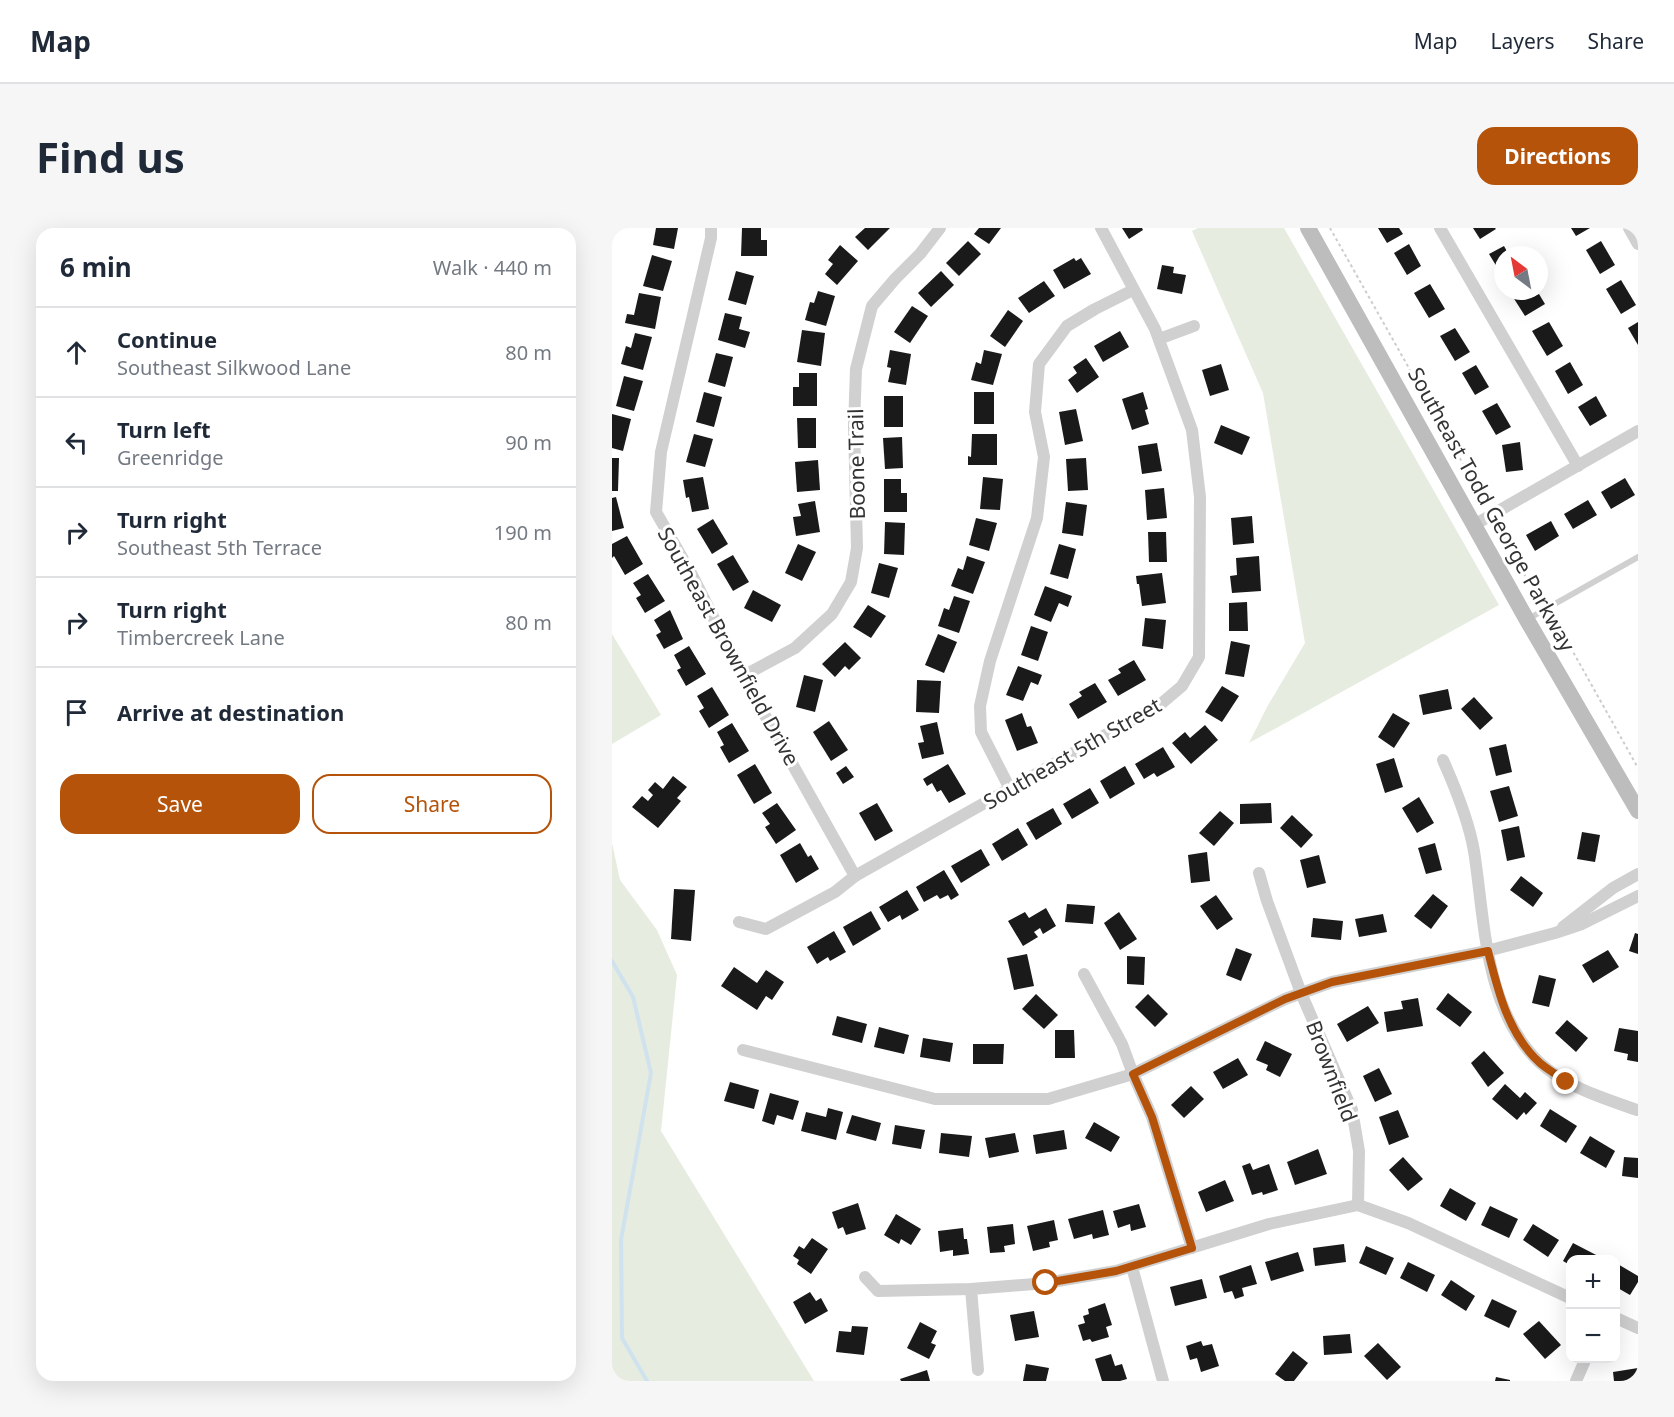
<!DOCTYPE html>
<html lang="en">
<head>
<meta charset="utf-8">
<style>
  :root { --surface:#fff; --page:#f6f6f7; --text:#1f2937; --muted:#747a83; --line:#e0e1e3; --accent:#b45309 }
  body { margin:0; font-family:"Noto Sans",sans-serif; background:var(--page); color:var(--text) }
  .controls { position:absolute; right:18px; bottom:18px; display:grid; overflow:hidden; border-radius:12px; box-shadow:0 6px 24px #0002 }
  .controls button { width:54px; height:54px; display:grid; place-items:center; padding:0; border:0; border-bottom:2px solid var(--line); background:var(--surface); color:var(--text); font:30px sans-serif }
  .compass { position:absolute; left:882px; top:18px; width:54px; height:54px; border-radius:50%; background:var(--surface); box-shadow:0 6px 24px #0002; rotate:328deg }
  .stop { position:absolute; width:18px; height:18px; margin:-14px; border:4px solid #b45309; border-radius:50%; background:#fff }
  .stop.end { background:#b45309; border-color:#fff; box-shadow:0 2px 6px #0008 }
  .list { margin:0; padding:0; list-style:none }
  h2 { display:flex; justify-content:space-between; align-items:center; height:78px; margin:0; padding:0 24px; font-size:26px }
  h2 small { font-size:20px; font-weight:400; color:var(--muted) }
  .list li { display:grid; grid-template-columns:39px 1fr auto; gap:18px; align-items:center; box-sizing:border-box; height:90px; padding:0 24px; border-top:2px solid var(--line) }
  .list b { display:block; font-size:22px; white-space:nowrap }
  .list p { margin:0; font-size:20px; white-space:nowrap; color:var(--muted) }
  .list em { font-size:20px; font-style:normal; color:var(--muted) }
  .actions { display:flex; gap:12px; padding:18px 24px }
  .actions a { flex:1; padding:14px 0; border:2px solid var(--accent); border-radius:18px; text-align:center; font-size:21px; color:var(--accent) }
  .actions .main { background:var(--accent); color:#fff }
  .icon { flex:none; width:33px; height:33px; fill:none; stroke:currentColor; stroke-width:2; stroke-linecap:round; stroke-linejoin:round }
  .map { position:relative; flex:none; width:1026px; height:1153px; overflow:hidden; border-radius:18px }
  header { display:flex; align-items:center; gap:36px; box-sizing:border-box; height:84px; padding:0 30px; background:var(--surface); border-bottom:2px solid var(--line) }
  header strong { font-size:28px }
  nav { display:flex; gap:33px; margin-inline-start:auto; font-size:21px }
  .intro { display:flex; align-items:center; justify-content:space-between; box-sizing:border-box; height:144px; padding:0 36px }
  h1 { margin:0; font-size:42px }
  .button { padding:15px 27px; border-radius:18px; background:var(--accent); color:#fff; font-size:21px; font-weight:700 }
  main { display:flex; gap:36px; padding:0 36px }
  aside { flex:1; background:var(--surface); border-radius:18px; box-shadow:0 6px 24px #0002 }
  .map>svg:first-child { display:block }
  .green { fill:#e6ecdf }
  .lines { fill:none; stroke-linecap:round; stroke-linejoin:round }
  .stream { stroke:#cfe2ee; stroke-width:4 }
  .building { fill:#1a1a1a }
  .path { stroke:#cdcdcd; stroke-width:2; stroke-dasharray:3 3; stroke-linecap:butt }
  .service { stroke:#d0d0d0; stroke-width:6 }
  .minor { stroke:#d0d0d0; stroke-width:12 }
  .secondary { stroke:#bdbdbd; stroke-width:16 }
  .route { stroke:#b45309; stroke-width:8 }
  .labels { text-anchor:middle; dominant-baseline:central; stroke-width:6; stroke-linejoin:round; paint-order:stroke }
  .street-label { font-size:21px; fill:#333; stroke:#fff }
</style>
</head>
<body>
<header>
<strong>Map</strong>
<nav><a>Map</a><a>Layers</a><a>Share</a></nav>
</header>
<div class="intro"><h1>Find us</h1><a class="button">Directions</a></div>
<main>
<aside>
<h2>6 min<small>Walk · 440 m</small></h2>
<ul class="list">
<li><svg class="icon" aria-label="ahead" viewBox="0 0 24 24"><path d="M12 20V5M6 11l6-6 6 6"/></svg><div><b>Continue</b><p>Southeast Silkwood Lane</p></div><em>80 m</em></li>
<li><svg class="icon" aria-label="left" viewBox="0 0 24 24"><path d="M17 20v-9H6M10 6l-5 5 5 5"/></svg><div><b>Turn left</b><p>Greenridge</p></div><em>90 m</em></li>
<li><svg class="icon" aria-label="right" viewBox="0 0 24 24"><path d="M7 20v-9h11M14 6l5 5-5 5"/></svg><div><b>Turn right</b><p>Southeast 5th Terrace</p></div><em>190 m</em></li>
<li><svg class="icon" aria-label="right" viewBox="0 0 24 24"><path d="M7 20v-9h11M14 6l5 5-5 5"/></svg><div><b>Turn right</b><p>Timbercreek Lane</p></div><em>80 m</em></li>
<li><svg class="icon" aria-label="arrive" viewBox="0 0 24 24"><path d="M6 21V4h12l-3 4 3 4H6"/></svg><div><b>Arrive at destination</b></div></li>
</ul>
<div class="actions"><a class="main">Save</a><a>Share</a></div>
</aside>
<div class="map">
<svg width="1026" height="1153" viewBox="0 0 1026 1153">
  <rect width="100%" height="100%" fill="#fff"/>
  <g class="green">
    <path d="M586,0H672L887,377L637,515L655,479L693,415L651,165L580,3Z"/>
    <path d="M0,406L49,487L0,516Z"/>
    <path d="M0,615L8,652L45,702L65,747L49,903L202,1153H0Z"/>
  </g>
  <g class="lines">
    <path class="stream" d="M0,733L21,769L39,845L9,1012L10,1110L35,1153"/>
  </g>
  <g class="building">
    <path d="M44,0H66L62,21L41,17Z"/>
    <path d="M130,0H149V12H155V28H129Z"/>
    <path d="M253,0H278L256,22L243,9Z"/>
    <path d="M367,0H389L377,16L362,6Z"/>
    <path d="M510,0H530L531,2L517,11Z"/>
    <path d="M766,0H787L791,6L775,15Z"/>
    <path d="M861,0H883L884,1L868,11Z"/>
    <path d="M959,0H978L964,8Z"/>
    <path d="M356,13L369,26L347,48L334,35Z"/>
    <path d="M989,13L1003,37L988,46L974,22Z"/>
    <path d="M797,16L809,38L795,47L782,25Z"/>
    <path d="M228,17L246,33L225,57L213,46L221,36L216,32Z"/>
    <path d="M892,18L897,27H891V49L877,26Z"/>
    <path d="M40,27L60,33L51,63L31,58Z"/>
    <path d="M462,30L464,33L469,30L479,46L452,61L441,42Z"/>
    <path d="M550,37L562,39L561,45L574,47L570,66L545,61Z"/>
    <path d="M124,43L142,48L134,77L116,72Z"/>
    <path d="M329,43L342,57L319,79L306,65Z"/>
    <path d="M1009,52L1024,77L1009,86L994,61Z"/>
    <path d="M432,53L443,68L417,85L406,70Z"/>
    <path d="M818,56L833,81L817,90L802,65Z"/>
    <path d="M206,63L223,68L214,98L193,92L198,74L202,75Z"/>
    <path d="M905,63H918L921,69L927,66L933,76L913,88L899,66Z"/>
    <path d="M27,65L49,69L43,101L13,95L15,86L22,87Z"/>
    <path d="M300,78L316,88L298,115L282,104Z"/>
    <path d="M396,82L411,93L393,119L378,108Z"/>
    <path d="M113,85L130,89L127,101L138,104L133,120L106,112Z"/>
    <path d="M937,94L951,118L935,128L920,103Z"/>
    <path d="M1026,94V117L1016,100Z"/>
    <path d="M843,100L858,124L843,133L828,108Z"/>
    <path d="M190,102L213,105L209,138L185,134Z"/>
    <path d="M508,103L517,119L491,134L482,118Z"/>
    <path d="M23,105L40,109L31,142L9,136L14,118L19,120Z"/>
    <path d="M278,122L299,126L294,157L276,154L279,140L275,139Z"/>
    <path d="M372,122L390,126L381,157L359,152L364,134L369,136Z"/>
    <path d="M104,125L121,129L113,159L96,154Z"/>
    <path d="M474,130L487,149L465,165L456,152L465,145L461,139Z"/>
    <path d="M958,134L971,157L956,166L943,143Z"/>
    <path d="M609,136L617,162L598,168L590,142Z"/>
    <path d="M864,137L877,159L863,167L850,145Z"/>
    <path d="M187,145H205V178H181V159H187Z"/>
    <path d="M12,148L31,153L22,183L4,178Z"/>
    <path d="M92,164L110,169L102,199L84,194Z"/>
    <rect x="362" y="164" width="20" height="32"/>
    <path d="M531,164L536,181L533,182L537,196L520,202L510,171Z"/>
    <rect x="272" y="168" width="19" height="31"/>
    <path d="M984,168L995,188L978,198L966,179Z"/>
    <path d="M885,175L899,199L884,207L870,183Z"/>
    <path d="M464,181L471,213L453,217L447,184Z"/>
    <path d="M0,186L19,191L11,223L0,220Z"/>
    <path d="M185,190H204V220H186Z"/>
    <path d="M609,197L638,209L630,227L602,215Z"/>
    <path d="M82,206L101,211L93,239L74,234Z"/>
    <path d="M360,206H385V237H356V228L359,229Z"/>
    <path d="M290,209L291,240L273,241L271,210Z"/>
    <path d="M908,214L911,242L894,244L890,217Z"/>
    <path d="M545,215L550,243L530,246L526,218Z"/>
    <path d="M0,230H7L6,263H0Z"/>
    <path d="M474,230L476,262L456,263L454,231Z"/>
    <path d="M206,232L208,262L185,264L183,234Z"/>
    <path d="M91,249L97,281L80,284L77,269L74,270L71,252Z"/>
    <path d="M371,249L391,251L388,282L368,281Z"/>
    <path d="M1013,250L1023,267L999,281L989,264Z"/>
    <path d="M272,251H289V265H295V284H272Z"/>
    <path d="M552,260L555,290L535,292L533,262Z"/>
    <path d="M4,269L12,300L0,303V270Z"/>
    <path d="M976,272L985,287L961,301L952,286Z"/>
    <path d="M203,273L208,304L184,308L181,289L189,288L186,276Z"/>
    <path d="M454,274L475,277L471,308L450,305Z"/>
    <path d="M640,288L642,315L621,317L619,290Z"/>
    <path d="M364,290L385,295L377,323L357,317Z"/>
    <path d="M101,291L116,316L100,326L85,301Z"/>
    <path d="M939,293L947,308L923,323L914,307Z"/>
    <path d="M273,294L293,295L292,327L272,326Z"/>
    <path d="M536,304H554L555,334H537Z"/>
    <path d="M15,308L31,336L13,347L2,328L0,330V316Z"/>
    <path d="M186,316L204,324L190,353L173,345Z"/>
    <path d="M447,316L464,321L456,351L438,346Z"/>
    <path d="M121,327L137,354L121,363L105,336Z"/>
    <path d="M355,328L373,334L361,366L339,358L346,340L351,342Z"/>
    <path d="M647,328L649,363L620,365L618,348L625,347L624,330Z"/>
    <path d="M267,335L286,340L277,370L259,365Z"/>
    <path d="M550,345L554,375L530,378L527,356H525L524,348Z"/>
    <path d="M36,346L53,373L33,385L24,370L29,367L21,355Z"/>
    <path d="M433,358L460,368L456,379L447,375L439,394L422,387Z"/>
    <path d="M141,362L169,377L160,394L132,380Z"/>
    <path d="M342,368L358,373L347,405L326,398L332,380L337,382Z"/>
    <path d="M635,374L636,403H617V375Z"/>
    <path d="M256,377L274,388L259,410L241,399Z"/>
    <path d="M58,382L71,411L52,421L44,407L49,404L42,392Z"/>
    <path d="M533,390L554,392L551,421L530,418Z"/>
    <path d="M419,398L436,404L426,433L409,427Z"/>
    <path d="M326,406L345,414L332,445L313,437Z"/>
    <path d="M619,413L638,417L632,449L613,446Z"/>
    <path d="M233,414L249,430L237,442L233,438L223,449L210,436Z"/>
    <path d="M77,418L94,446L74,458L65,442L69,440L62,427Z"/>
    <path d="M522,432L534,452L506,468L496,452L509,445L506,441Z"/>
    <path d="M406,438L430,447L426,457L419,454L411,473L394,467Z"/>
    <path d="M192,447L211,452L203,484L184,479Z"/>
    <path d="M305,452L329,453L327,485L304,484Z"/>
    <path d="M483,455L495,474L466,491L457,476L470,468L467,464Z"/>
    <path d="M610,458L627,468L610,494L593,484Z"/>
    <path d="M100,459L117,487L97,500L87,483L92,480L85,468Z"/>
    <path d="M836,461L840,481L811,487L807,467Z"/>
    <path d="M862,469L881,490L868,502L849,481Z"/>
    <path d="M410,485L415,499L419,498L426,515L405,523L393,492Z"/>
    <path d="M781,485L798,495L782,520L766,509Z"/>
    <path d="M217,493L236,522L219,533L201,504Z"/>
    <path d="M325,494L332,526L310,531L306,515L312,514L308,498Z"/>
    <path d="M120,495L137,523L117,535L108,519L112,517L105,504Z"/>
    <path d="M593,497L606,512L579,536L560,515L573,504L578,510Z"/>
    <path d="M894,516L900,544L884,548L877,520Z"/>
    <path d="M551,519L563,539L545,549L542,545L532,551L523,536Z"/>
    <path d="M782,530L791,559L773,565L764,536Z"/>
    <path d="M143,536L160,565L142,576L125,547Z"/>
    <path d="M336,536L354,566L337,575L329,562L325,564L320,555L315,558L311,551Z"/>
    <path d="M234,538L242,549L231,556L224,545Z"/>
    <path d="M513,538L523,556L498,571L488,553Z"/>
    <path d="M61,548L75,559L65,570L69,573L46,600L20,579L30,568L36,573L41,567L36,562L43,554L51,561Z"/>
    <path d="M897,558L906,588L887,594L878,563Z"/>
    <path d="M478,560L487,575L460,591L451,576Z"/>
    <path d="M807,569L822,595L805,605L790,580Z"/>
    <path d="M165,575L184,602L164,616L153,599L158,596L150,585Z"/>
    <path d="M265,575L281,603L263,613L247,585Z"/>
    <path d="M659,575L660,595L628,596V576Z"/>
    <path d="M441,580L450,596L424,612L414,595Z"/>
    <path d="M608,583L622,595L602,618L587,605Z"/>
    <path d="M680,587L701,607L689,620L668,600Z"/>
    <path d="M907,598L913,629L895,633L889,602Z"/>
    <path d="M406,600L416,617L390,633L380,616Z"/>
    <path d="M970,604L988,607L983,634L965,631Z"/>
    <path d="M188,615L196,629L199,627L207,641L184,655L168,627Z"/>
    <path d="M823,615L830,642L814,646L806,620Z"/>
    <path d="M369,621L378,637L349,655L339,638Z"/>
    <path d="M595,624L598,653L579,655L576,627Z"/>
    <path d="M707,627L714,655L695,660L688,632Z"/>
    <path d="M332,642L347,667L339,672L336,667L328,671L325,667L312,674L304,659Z"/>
    <path d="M909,648L931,665L921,679L898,662Z"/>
    <path d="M62,661L83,662L79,713L59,711Z"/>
    <path d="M295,662L307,682L290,692L288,687L276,694L267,679Z"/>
    <path d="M821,666L836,678L819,701L802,688Z"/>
    <path d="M604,667L621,691L605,702L588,678Z"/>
    <path d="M455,676L483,678L481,696L453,694Z"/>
    <path d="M434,680L444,698L431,706L428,700L422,704L426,709L411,718L396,693L413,684L417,690Z"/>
    <path d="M259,683L269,701L241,718L231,699Z"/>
    <path d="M507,684L525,711L508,722L492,695Z"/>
    <path d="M771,686L775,704L747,709L743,691Z"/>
    <path d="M701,690L731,693L729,712L699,709Z"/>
    <path d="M222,703L234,724L218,733L216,729L205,736L195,719Z"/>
    <path d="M1023,705L1026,706V726L1017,723Z"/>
    <path d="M624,720L640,726L629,753L614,747Z"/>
    <path d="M996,722L1007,739L981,755L970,737Z"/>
    <path d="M415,726L422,758L402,762L395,730Z"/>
    <path d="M515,728L533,729L532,757L515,756Z"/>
    <path d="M122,739L145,755L154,742L172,754L160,772L154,768L145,782L109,758Z"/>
    <path d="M927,747L944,751L937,779L920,775Z"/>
    <path d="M836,765L860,784L848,799L824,781Z"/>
    <path d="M424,766L446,787L432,801L410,781Z"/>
    <path d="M536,766L556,786L543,799L523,779Z"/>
    <path d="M806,770L811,798L775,804L772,784L791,781L789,773Z"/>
    <path d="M756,778L767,795L735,814L725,796Z"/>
    <path d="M225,788L255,796L250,815L220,807Z"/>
    <path d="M955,792L976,810L964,824L943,805Z"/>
    <path d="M267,799L297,807L292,826L262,819Z"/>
    <path d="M1007,800L1026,803V834L1015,832L1016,826L1002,823Z"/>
    <path d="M443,802H462L463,830H443Z"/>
    <path d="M311,810L341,815L338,834L308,829Z"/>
    <path d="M653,813L680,826L668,849L654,842L656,837L644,832Z"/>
    <path d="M361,816H392L391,836H361Z"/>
    <path d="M872,823L892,845L876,859L859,835Z"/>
    <path d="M626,830L636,847L611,861L601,844Z"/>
    <path d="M767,840L780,866L763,874L751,848Z"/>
    <path d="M118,854L147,862L142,881L112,873Z"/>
    <path d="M893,856L908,870L913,864L925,875L914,887L912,884L905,892L880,871Z"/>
    <path d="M579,858L592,871L572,890L559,877Z"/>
    <path d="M158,865L187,873L181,892L165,887L162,897L150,893Z"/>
    <path d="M216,880L231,884L224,912L189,903L194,884L214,889Z"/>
    <path d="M938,881L965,898L954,915L928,898Z"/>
    <path d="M786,882L797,909L777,917L767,889Z"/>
    <path d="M240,887L269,895L264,913L234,905Z"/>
    <path d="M482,894L508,909L499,924L473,910Z"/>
    <path d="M283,897L313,902L309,921L280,916Z"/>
    <path d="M452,902L455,921L424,926L421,907Z"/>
    <path d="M329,905L360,908L357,929L327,925Z"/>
    <path d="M403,905L407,924L377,930L373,910Z"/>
    <path d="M978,908L1003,923L994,940L968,925Z"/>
    <path d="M706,921L715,946L683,957L675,934Z"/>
    <path d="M791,929L811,951L796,963L777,942Z"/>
    <path d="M1012,929L1026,930V950L1010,948Z"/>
    <path d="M638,935L641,942L657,936L666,962L651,967L650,964L640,967L630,938Z"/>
    <path d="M613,952L622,973L594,984L586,964Z"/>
    <path d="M838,960L864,975L854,993L828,978Z"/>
    <path d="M246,975L254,1001L234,1007L231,999L226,1001L220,984Z"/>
    <path d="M527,976L534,999L519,1003L518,996L506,1000L501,983Z"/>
    <path d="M878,978L906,991L897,1010L869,997Z"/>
    <path d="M491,982L497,1007L481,1011L480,1006L462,1011L456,991Z"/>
    <path d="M284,986L309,1001L299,1017L289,1011L287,1016L272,1007Z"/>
    <path d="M442,992L446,1012L437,1014L438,1019L421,1023L415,998Z"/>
    <path d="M401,996L403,1016L392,1018L393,1024L378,1025L375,999Z"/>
    <path d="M921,996L947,1012L936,1029L911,1012Z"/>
    <path d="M351,1000L352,1011H355L357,1026L341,1028V1022L328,1024L326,1003Z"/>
    <path d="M200,1010L216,1021L199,1046L185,1036L187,1032L181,1028L187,1018L192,1021Z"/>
    <path d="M961,1015L988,1029L987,1032H958V1037L951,1033Z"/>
    <path d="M732,1016L734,1034L703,1038L701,1020Z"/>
    <path d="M754,1018L782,1030L774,1047L747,1035Z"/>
    <path d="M686,1024L692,1043L659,1053L653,1034Z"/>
    <path d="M796,1034L823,1047L815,1064L788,1050Z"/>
    <path d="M1004,1035L1026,1048V1054L1018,1067L1004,1059Z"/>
    <path d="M639,1037L645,1056L630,1060L632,1068L623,1071L620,1063L612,1065L607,1048Z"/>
    <path d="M590,1051L595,1070L563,1078L558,1059Z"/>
    <path d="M839,1052L863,1068L854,1083L829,1067Z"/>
    <path d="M198,1064L204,1073L209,1070L216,1083L193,1096L181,1074Z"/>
    <path d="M880,1071L905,1083L897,1100L872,1088Z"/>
    <path d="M493,1075L500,1097L494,1099L497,1109L480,1114L478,1111L471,1113L466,1097L473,1095L471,1088L477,1086L476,1081Z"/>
    <path d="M422,1083L427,1109L403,1113L398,1087Z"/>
    <path d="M927,1093L949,1117L933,1131L911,1106Z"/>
    <path d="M308,1094L325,1103L319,1115L324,1117L317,1131L295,1120Z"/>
    <path d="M240,1098L256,1099L252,1127L224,1124L227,1103L239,1104Z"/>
    <path d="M738,1106L740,1125L712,1127L711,1108Z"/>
    <path d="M589,1113L591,1118L600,1116L607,1138L589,1144L585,1130L578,1132L574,1118Z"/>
    <path d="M766,1115L789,1139L775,1152L752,1128Z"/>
    <path d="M681,1123L696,1135L682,1153H673L663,1146Z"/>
    <path d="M499,1126L503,1138L510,1136L515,1151L508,1153H490L483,1131Z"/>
    <path d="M414,1136L437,1140L434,1153H411Z"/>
    <path d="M1026,1140V1153H1002L1001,1144Z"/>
    <path d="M315,1142L318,1153H289L288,1151Z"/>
    <path d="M884,1149L898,1152V1153H883Z"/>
  </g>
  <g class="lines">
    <g class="path">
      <path d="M718,0L873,275"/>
      <path d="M886,298L923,366L930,374"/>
      <path d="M941,388L1026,540"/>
    </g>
    <path class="service" d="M916,391L1026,329"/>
    <g class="minor">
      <path d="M99,0V10L49,224L44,284L80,347L131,448L243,648"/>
      <path d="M828,0L966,238"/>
      <path d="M1017,0L1026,16"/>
      <path d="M547,111L582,98"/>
      <path d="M862,297L1026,203"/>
      <path d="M131,448L183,420L220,386L239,354L245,320L242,198L244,141L260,78L283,51L308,26L328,0"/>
      <path d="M831,532C843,559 857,594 862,623C873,693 872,781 927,834C954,859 991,870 1025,882"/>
      <path d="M398,561L369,504L368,478L378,433L425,290L432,229L423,184L427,136L455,98L483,81L521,62"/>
      <path d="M647,645L655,673L689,765L740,882L747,923L746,977"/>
      <path d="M127,694L154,701L223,664L243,648L550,475L570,458L587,429L588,269L580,202L543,101L489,0"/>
      <path d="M951,699L1001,660L1026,646"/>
      <path d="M472,746L510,816L521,846L540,889L580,1020"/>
      <path d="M131,822L323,871H436L521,846L673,771L720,754L875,723L943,705L970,696L1026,668"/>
      <path d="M520,1039L551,1153"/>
      <path d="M253,1049L266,1063L359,1061L434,1055L504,1043L657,996L746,977L796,995L958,1070"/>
      <path d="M359,1061L366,1142"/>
      <path d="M1004,1090L1026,1100"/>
      <path d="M964,1153L974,1130"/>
    </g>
    <path class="secondary" d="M696,0L915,392L1026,583"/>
  </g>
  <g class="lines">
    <path class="route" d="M434,1055L504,1043L580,1020L540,889L521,846L673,771L720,754L876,723C886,763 896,806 928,835C936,842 946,847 954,854"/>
  </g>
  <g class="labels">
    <g class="street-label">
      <text transform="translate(244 236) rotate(-91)">Boone Trail</text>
      <text transform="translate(880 281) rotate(61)">Southeast Todd George Parkway</text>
      <text transform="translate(117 418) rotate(61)">Southeast Brownfield Drive</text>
      <text transform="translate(460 525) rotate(-30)">Southeast 5th Street</text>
      <text transform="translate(720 843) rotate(69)">Brownfield</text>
    </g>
  </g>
</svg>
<div class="controls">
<button>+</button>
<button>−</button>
</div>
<svg class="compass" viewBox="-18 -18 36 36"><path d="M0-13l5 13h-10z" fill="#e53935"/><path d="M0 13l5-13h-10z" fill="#747a83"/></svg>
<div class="stop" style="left:434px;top:1055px"></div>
<div class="stop end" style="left:954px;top:854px"></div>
</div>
</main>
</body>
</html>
